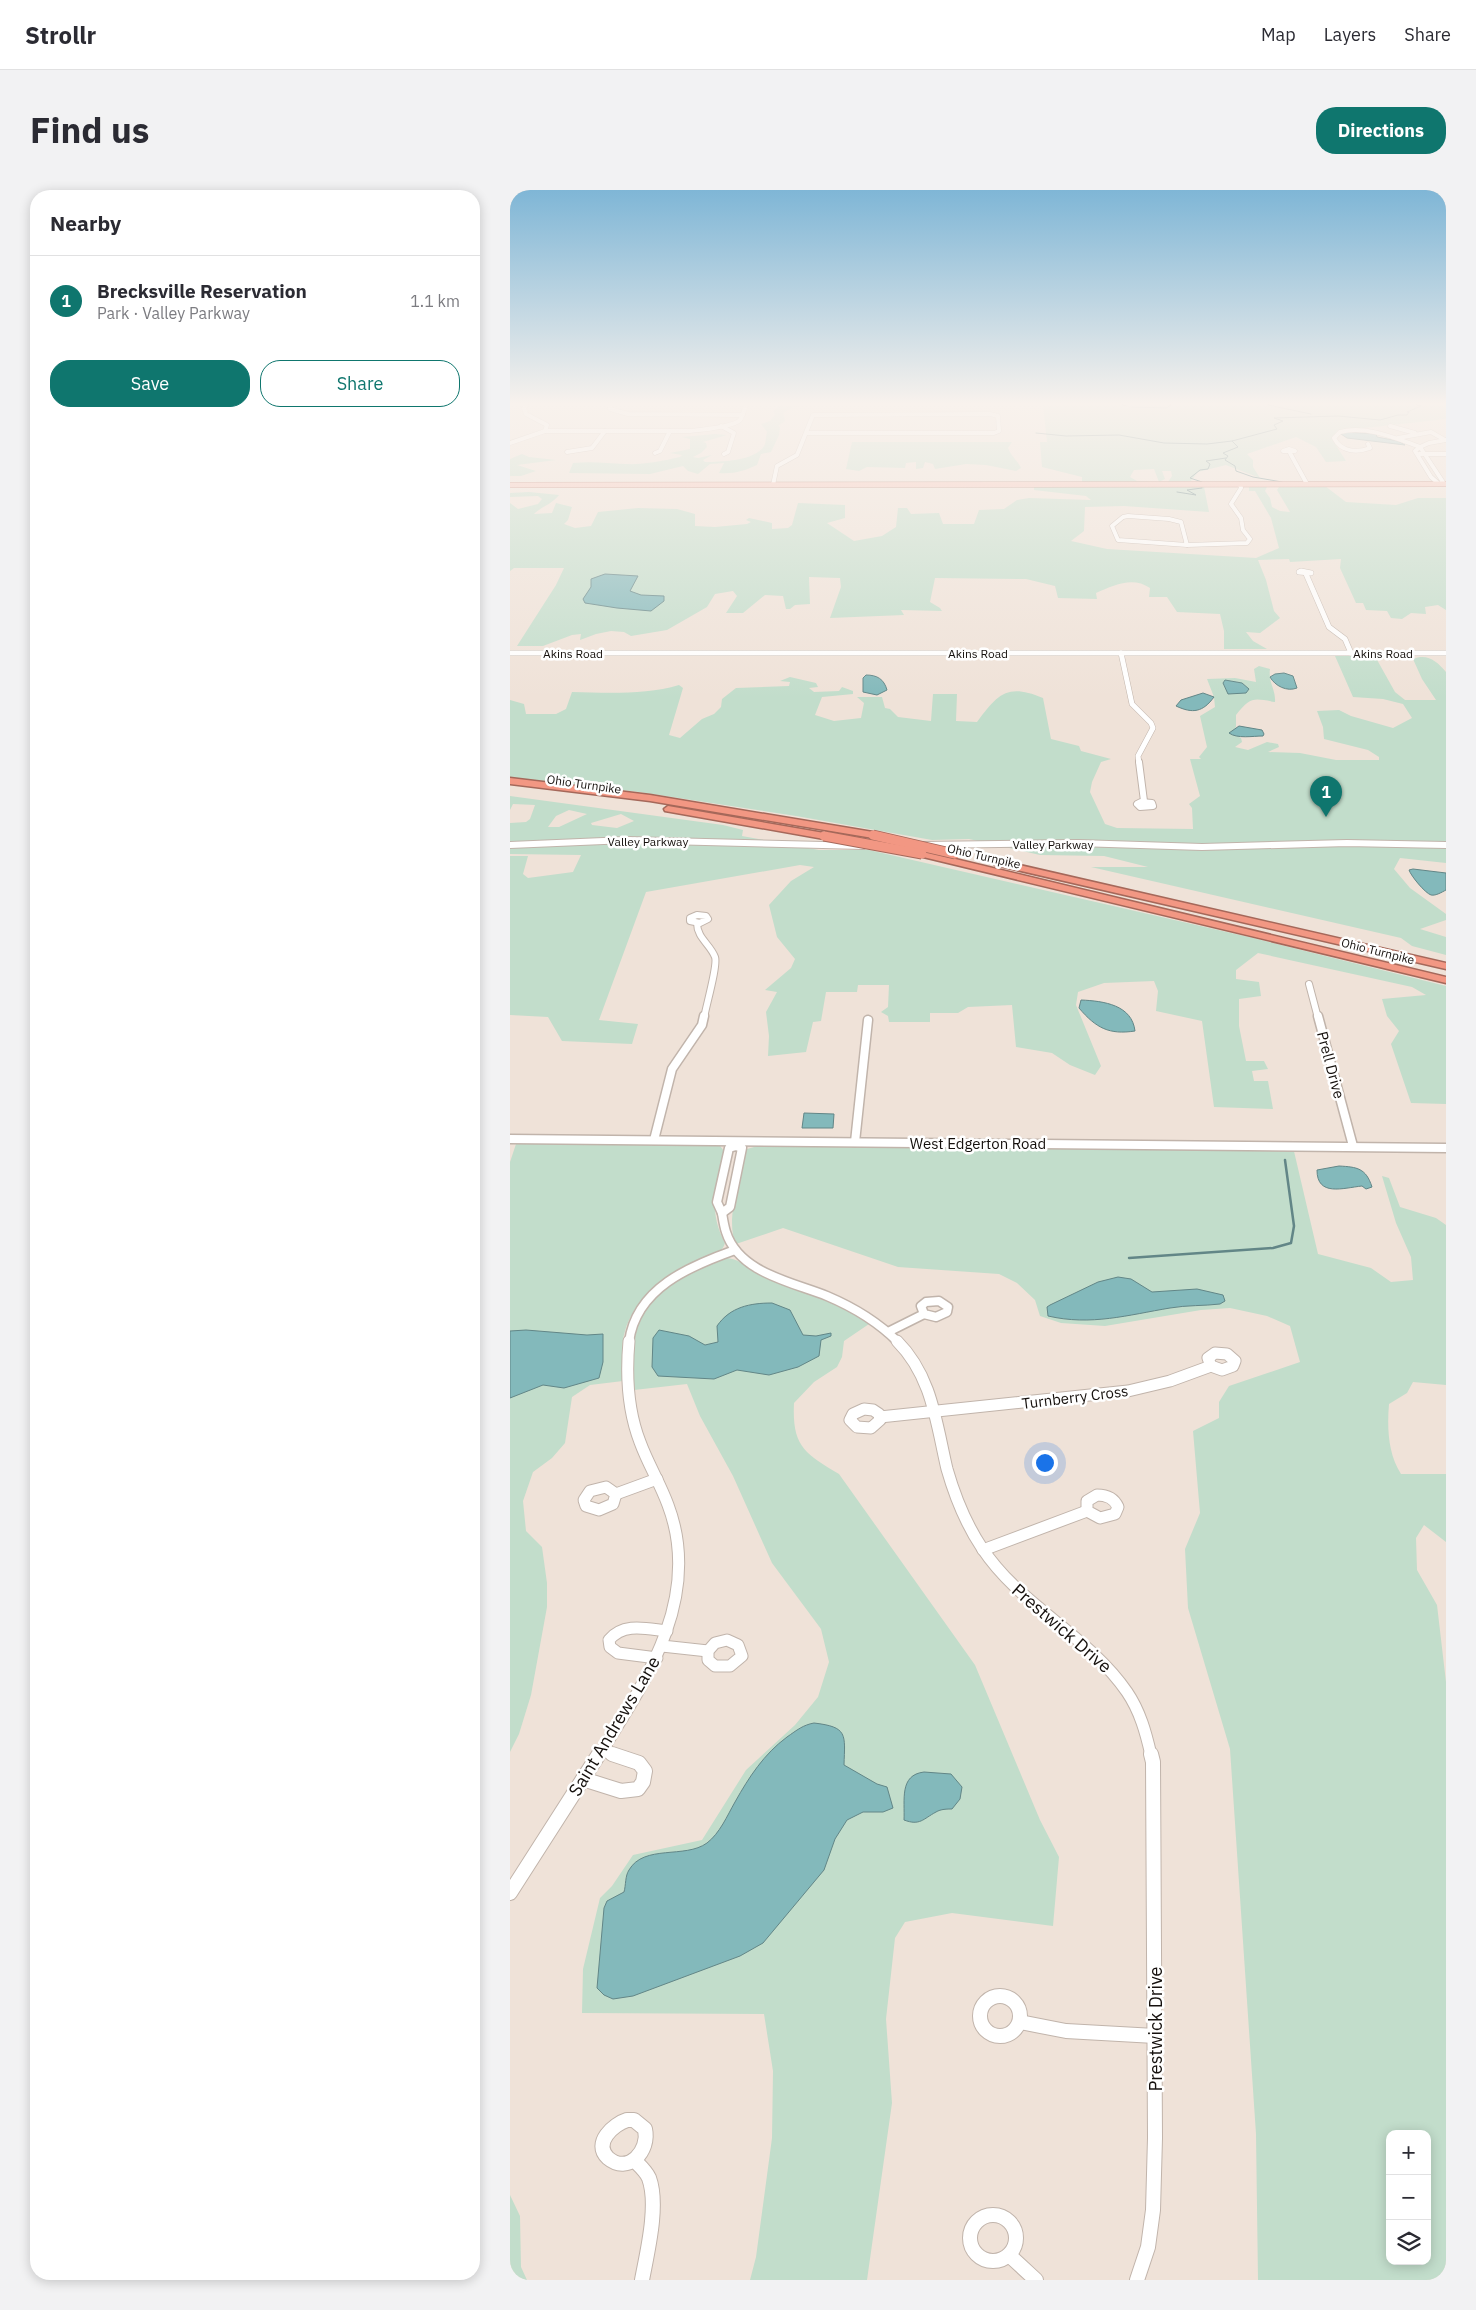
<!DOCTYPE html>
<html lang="en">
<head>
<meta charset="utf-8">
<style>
  :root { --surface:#fff; --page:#f2f2f3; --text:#2b2b33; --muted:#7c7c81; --line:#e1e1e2; --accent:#0f766e }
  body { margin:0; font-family:"IBM Plex Sans",sans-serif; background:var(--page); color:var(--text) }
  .controls { position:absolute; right:15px; bottom:15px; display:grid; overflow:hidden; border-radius:10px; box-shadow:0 2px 12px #0003 }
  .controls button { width:45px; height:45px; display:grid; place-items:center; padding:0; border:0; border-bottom:1px solid var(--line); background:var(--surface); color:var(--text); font:25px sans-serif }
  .you { position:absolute; left:534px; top:1272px; width:18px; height:18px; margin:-12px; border:4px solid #fff; border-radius:50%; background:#1a73e8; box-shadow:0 0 0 8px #1a73e833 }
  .badge { display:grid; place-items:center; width:32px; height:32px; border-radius:50%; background:var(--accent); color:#fff; font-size:16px; font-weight:700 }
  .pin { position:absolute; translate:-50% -41px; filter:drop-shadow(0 1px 2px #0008) }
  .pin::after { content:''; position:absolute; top:26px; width:18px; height:15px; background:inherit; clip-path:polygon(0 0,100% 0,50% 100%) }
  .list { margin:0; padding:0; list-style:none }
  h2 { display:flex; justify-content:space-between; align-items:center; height:65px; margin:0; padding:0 20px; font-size:21px }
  h2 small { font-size:16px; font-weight:400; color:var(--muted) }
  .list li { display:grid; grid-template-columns:32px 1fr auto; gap:15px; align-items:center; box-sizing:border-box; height:90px; padding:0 20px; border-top:1px solid var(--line) }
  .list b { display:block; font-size:19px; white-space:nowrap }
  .list p { margin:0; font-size:16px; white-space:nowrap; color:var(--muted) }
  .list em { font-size:16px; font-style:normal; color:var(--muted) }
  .actions { display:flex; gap:10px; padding:15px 20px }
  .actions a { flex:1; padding:11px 0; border:1px solid var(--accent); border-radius:20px; text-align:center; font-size:18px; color:var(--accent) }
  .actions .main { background:var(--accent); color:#fff }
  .icon { flex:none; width:28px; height:28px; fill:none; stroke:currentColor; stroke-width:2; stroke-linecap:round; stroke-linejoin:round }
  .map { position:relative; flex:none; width:936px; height:2090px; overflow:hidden; border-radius:20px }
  header { display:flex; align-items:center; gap:30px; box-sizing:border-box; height:70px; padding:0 25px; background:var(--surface); border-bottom:1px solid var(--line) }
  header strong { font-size:24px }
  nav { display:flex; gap:28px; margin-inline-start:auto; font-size:18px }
  .intro { display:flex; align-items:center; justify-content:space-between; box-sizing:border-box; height:120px; padding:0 30px }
  h1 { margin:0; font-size:35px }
  .button { padding:12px 22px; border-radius:20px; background:var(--accent); color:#fff; font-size:18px; font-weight:700 }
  main { display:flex; gap:30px; padding:0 30px }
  aside { flex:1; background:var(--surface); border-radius:20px; box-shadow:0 2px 12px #0003 }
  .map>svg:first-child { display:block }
  .green { fill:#c2ddcb; fill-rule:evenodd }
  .water { fill:#83b9bb; stroke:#628687 }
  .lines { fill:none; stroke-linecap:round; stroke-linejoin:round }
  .stream-far1 { stroke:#628687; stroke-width:1 }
  .stream { stroke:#628687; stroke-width:2.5 }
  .minor-far5-casing { stroke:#c1b4ab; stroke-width:5 }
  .minor-far4-casing { stroke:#c1b4ab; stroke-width:6 }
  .minor-far3-casing { stroke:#c1b4ab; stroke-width:8 }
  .minor-far2-casing { stroke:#c1b4ab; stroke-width:11 }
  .minor-far1-casing { stroke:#c1b4ab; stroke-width:13 }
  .minor-casing { stroke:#c1b4ab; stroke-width:16 }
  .major-casing { stroke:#a5685a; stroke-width:6 }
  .highway-casing { stroke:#a5685a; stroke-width:3 }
  .minor-far5 { stroke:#fff; stroke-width:4 }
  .minor-far4 { stroke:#fff; stroke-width:5 }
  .minor-far3 { stroke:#fff; stroke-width:6 }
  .minor-far2 { stroke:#fff; stroke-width:8 }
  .minor-far1 { stroke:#fff; stroke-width:11 }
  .minor { stroke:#fff; stroke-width:14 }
  .major { stroke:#f7c1b5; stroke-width:5 }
  .highway { fill:#f29783; fill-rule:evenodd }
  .highway-bridge-casing { stroke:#a5685a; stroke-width:11; stroke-linecap:butt }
  .highway-bridge { stroke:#f29783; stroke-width:9 }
  .labels { text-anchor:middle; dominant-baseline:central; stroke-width:5; stroke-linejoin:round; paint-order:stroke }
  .far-street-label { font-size:12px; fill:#15100d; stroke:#fff }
  .street-label { font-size:15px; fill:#15100d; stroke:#fff }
  .near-street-label { font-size:18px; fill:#15100d; stroke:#fff }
</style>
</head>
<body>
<header>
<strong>Strollr</strong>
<nav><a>Map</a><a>Layers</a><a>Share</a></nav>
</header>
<div class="intro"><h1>Find us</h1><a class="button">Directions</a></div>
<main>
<aside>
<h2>Nearby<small></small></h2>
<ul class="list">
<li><span class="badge">1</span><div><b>Brecksville Reservation</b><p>Park · Valley Parkway</p></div><em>1.1 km</em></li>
</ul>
<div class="actions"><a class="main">Save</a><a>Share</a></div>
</aside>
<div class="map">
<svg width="936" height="2090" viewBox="0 0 936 2090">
  <rect width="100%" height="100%" fill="#efe2d8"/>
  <g class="green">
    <path d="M270,215L293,216L283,217L273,223L275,231L268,236L270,237L269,245L261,262L251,264L247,275C234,281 224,284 209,283L214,273L200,274L188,284L178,281L173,276L140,284L59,283L63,273C81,271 97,273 115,274C133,275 152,271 170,267L172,265L160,263L180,259V249L172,247L205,244L217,245L193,252L196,253L197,257L191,263L183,267L188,268L202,265L193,270L195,272C211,272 248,271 255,254C256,250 256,245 257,242L251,234L260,231L265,225L263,221Z"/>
    <path d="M533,215H936V229L827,241L822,249L836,271L816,272L806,257L786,247L737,264L743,270V277L750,288L716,275L688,282L681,291L658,292L662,286L661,281H652L655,289L649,292L644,279L624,280L620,287L627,291L643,292H572V287L532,277L530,252H537Z"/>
    <path d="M342,252H502L498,258C501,266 507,270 511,278L506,281L476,275L456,274L425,279L423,274L415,272L413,278L406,279V272L396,273L395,278L357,277L349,281L336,279Z"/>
    <path d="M12,264L19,267L46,270L7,275L26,281L11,286H0V269Z"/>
    <path d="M524,296L694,297L699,322L614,316L575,317L574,341L561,351L597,359L746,368L769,358L761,328L745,301H739V297H757L755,301L760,308L762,317L770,321L780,322L767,300L769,297L815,296L836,312L886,315L908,308H936V420L928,415L915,417L916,424L901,423L892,429L881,428L877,421L856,420L853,413H846L830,378L831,369L780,372L779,369L748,370L756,390L764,421L770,428L750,443L736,442L743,451L757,459H714V441L710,424L667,422L657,407H639L640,398C623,386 604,395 586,403L587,409L548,408L545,396L516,389L425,388L420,412L430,418L432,421L391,420L394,425L320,428L331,397L330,388L299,387L300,414L285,415L280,419H276L273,406L255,405L233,423H216L227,406L223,401L205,404L197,417L157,440L121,446L114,442L101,441L86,444L70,450L71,444L62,445L33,456H7L46,395L54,378H4L0,381V313L8,319L28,314L32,309L28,306L0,307V303L19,302L49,305C41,315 29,318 24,324L42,323L46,313L62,317L58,330L54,334L65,338L81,336L88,322L128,318L167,319L185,324V336L205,337L237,334L241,332L236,330L239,328L262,333V339L278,338L282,335L288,313L335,315V328L317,333L344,351L372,346L386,337L388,318H397L401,324L429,323L433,334H464L469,320L494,319L507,310L519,308L581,310L576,306L524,300Z"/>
    <path d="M825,466H860L866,468L885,502L895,510H926L912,489L903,469C917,463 927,471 936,482V673L890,668L884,679L900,698L936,724V730L910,739L936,747V765L902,756L891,748L581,677H638L594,666L530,665L459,649L422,650L286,626L129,602L0,588V510L14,514L16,524H46L56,519L62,502C96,503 136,505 169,495L173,498L159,545L170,548L192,529L204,524L211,517L212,509L226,498L279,496L280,492L270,491L280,487L306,493L308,497L299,498L304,502L329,501L332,497L343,501V504L312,507L305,525L324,531L351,528L354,513L347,507H372L375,518L380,519L388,527L421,531L423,504H447L446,531L467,532C488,504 497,493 533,508L541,549L569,556L571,561L601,569L591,572L582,592L580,602L595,634L607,638L683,639L682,618L679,614L690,606L680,569H691L689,567L697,557L690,526L705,517L704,507L697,489L725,488L746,492L744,479L749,476L760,479C758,492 766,500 765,512C742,508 741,507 726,525V537L721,543L731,548L732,552L725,557L738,560L757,552L768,554L769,557L758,562L790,563L826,570H869V567L858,560L814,549L813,537L807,521L829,520L841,526L883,538L902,528L893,514L873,509L843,507Z"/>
    <path d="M0,606L213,635L233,640L232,646L309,660H359L743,748L936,796V914L901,913L881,854L889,841L877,826L872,809L916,805L902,797L748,763L726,780V789L749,792L751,806L729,809V836L736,871H754L758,879L742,881L744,891H758L763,919L704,917L692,831L646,821L648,801L644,791L594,793L568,802L566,815L591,876L585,885L560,875L542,863L506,857L502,815L458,817L448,823H420V832H379L378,826L371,822L378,817L379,795H348L347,802H316L311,831L303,832L296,862L258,866L259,846L256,822L267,802L255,800L281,778L285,769L267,747L259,715L281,691L304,677L290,675L136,702L89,830L128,834L122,854L52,851L38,827L0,825V666H18L13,684L18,688L63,682L71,665L0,664V633L16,632L20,629L25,615L3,614L0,620ZM59,620L77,624L49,637H38L46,626ZM111,624L124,631L107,638L82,635L81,633Z"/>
    <path d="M7,951L210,956L214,961C207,997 197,1019 215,1053C212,1064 201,1066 191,1071C159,1085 126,1104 115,1141C110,1157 113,1175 113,1191L80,1195L62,1207L55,1253L42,1268L23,1282L13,1311L16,1341L32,1357L37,1393V1417L21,1505L9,1544L0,1562V972Z"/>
    <path d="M255,954L783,957L808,1064L861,1078L881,1092L903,1090L901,1067L886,1033L872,986L879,988L890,1017L926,1028L936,1035V1195L903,1192L897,1203L879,1214C877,1238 878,1264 891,1284H936V1352L914,1335L906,1348L907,1380L927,1415L936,1492V2090H748L746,1944L720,1559L678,1418L675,1359L690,1323L683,1241L709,1228V1212L719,1196L790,1172L780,1136L757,1126L720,1118L691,1120L595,1136L551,1133L530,1126L525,1110L507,1093L489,1084L388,1077L273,1038L226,1054C215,1032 230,988 235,963L237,959ZM880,1944H917V2071H880Z"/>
    <path d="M214,1068C230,1068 239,1079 252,1085C291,1102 323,1110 359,1134L334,1151L332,1167L327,1177L304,1192L284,1213C282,1256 294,1263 329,1284L465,1475L530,1630L549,1667L543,1736L442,1723L395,1732L385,1748L376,1829L382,1913L357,2090H240L246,2067L262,1948L263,1881L254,1824L72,1823L73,1779L90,1708L102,1696L123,1665L192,1650L236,1580L285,1535L308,1507L319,1472L311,1439L262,1373L223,1286L190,1226L177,1194L124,1200C124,1180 121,1157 126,1138C137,1099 181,1081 214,1068Z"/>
    <path d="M0,2005L10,2026L11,2077L17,2090H0Z"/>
  </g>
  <g class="water">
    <path d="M834,242L866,244L867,247L888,251L895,255L837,248L831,244Z"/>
    <path d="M95,384L128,386L120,401L131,405L154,406V411L141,421L107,418L75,413L73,409L81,397V389Z"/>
    <path d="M765,484L774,483L783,486L787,498C777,502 765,496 760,487Z"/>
    <path d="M356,485C367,485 374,489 377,500L367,505L353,502V488Z"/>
    <path d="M715,490L732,493L739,499L736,503L718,504L713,493Z"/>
    <path d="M693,503L704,507C693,522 683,524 666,516L671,510Z"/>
    <path d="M729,536L752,540L754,544L753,546C743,546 727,549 719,543Z"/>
    <path d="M903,679L936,683V700C932,702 926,706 921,705C915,703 901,686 899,680Z"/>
    <path d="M571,810C594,811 622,815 625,841C599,845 586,838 569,818Z"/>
    <path d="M294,923L324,924L323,938H292Z"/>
    <path d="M829,976C847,977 856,978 862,997L856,999L852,996C833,998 807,1007 807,980Z"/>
    <path d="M608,1087L621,1089L642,1102L687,1099L713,1105L715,1111L710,1114C694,1116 677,1115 660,1118C618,1125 581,1136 538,1126L537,1117L540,1115L588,1092Z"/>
    <path d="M262,1113L280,1120L293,1145L306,1146L321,1143V1146L311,1150L309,1166L288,1177L259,1185L227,1180L204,1189L148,1186L142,1177L143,1148L149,1140L179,1146L195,1155L208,1152L207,1136C220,1117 240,1113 262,1113Z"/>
    <path d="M16,1140L77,1145L93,1144V1172L89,1188L54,1198L33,1195L0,1208V1141Z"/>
    <path d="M304,1533C338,1537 335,1544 334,1575L367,1594L377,1597L383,1618L373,1622H353L337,1630L325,1649L314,1680L253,1753L230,1766L123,1806L103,1809L94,1805L87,1798L94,1718L97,1711L114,1702C116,1695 115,1686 119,1680C134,1654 175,1669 197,1653C210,1643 217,1626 225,1612C239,1587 254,1564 277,1547C287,1540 293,1535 304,1533Z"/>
    <path d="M414,1582L441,1584L452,1597L450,1609L442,1619C437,1619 431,1619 426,1622C413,1629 410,1636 394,1630C395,1610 389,1585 414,1582Z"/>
  </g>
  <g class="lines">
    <g class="stream-far1">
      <path d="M612,215L617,216"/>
      <path d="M758,215L801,224"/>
      <path d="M622,217L656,218L661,215"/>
      <path d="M526,243L556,246L609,245L654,253L697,254L722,251"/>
      <path d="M692,292L680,288L690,280L698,279L700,274L696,271L716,268"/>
      <path d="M772,292L743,287L726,281L725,276L715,270L718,266L713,263L728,257L722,251L767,239L764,235L773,231L764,228L828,226L870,230L888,225H897L899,222H897L911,216L907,215"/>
      <path d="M667,302L686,305L677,300L692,298"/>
    </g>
    <path class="stream" d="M619,1068L763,1058L781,1053L784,1036L775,970"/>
    <defs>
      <g id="minor-far5">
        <path d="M100,215V219L118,224L233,225"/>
        <path d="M211,236L224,243L218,262L214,264"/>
        <path d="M880,236L905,243"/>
        <path d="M35,241H180C190,240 223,237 230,230C233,226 234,219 236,215"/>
        <path d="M888,248L921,242L935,250"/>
        <path d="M0,253L35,241L37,235L16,224L14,218L16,215"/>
        <path d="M858,254L860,258C847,263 831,262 824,248L830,242C856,235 885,248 910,257"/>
        <path d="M910,257L933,292L929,294L921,287L905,261Z"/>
        <path d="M910,257L919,253L936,250"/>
        <path d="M779,259L785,261H773Z"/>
        <path d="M57,262L82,258L95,241"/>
        <path d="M145,263L150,261L160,241"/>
        <path d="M780,263L797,294"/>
        <path d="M909,264H936"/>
        <path d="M263,295L267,276L287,265L303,225L480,224L488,226L489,241L484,243H297"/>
        <path d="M618,326L659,329L671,332L677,355L608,350L602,336L613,327Z"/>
        <path d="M677,355L737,353L740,349L733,340L731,328L721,314L731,298L730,294"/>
      </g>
      <g id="minor-far4">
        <path d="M791,381L801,383L789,382Z"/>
        <path d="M796,384L819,437L835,449L841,463"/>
        <path d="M0,463H936"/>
        <path d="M611,463L622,514L641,533L643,538L628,566L629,573"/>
      </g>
      <g id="minor-far3">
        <path d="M629,572L634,611"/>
        <path d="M631,612L642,613L643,616L630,617L627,614Z"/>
        <path d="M0,655L117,650L353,656"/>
        <path d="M414,655L568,653L692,657L837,653L936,655"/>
        <path d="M187,725L196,726L198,729L190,733L180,731V728Z"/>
        <path d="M187,733C187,748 200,754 205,767C208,775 196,816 194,828"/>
        <path d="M799,794L808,828"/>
      </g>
      <g id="minor-far2">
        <path d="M808,826L843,956"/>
        <path d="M0,949L936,958"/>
        <path d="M144,950L162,879L192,835L194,826"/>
        <path d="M345,952L358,830"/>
        <path d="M226,956L232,958L220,1017L212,1023L207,1012L219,958Z"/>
        <path d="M212,1023C213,1029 214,1036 216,1042C229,1083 282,1092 317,1106C343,1117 368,1132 388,1152"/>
        <path d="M429,1111L438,1117L437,1122L426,1127L414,1124L411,1116L416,1112Z"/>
        <path d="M378,1142L414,1124"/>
        <path d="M119,1152C126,1098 180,1076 225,1060"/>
      </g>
      <g id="minor-far1">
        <path d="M387,1151C422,1186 426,1232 437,1279C445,1307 456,1334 472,1358C510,1416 578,1445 617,1502C630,1521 636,1543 641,1565"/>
        <path d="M705,1163L717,1164L725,1171L723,1176L712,1180L701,1176L698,1168Z"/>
        <path d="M354,1219L363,1220L369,1224L370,1230L361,1238L347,1237L340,1230L343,1224Z"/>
        <path d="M370,1227L618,1201L660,1191L701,1176"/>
        <path d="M96,1297L106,1304L103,1314L89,1320L76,1316L74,1310L80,1301Z"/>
        <path d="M106,1304L147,1289"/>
        <path d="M587,1305C597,1305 604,1308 608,1317L605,1324L590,1328L577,1321V1311Z"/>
        <path d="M473,1360L577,1321"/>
        <path d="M217,1450L228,1455L232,1466L220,1476H205L198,1470V1461L205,1453Z"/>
        <path d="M152,1456L198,1461"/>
        <path d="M147,1468L108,1463L100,1457L99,1450C114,1432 137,1439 157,1441"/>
        <path d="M91,1560L105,1565"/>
        <path d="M89,1565C136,1491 193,1407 158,1315C150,1293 138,1274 130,1252C118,1221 116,1184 119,1151"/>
      </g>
      <g id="minor">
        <path d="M73,1589L111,1601L128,1599L133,1592L135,1581L129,1573L102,1564"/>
        <path d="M0,1703L89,1564"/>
        <circle cx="490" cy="1826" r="20"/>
        <path d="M510,1832L556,1841L645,1846"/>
        <path d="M117,1930H124L135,1939C140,1961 118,1985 98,1968C82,1953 104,1934 117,1930Z"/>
        <path d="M124,1970C129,1975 136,1981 139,1988C149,2015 137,2063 132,2090"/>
        <circle cx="483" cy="2048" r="23"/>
        <path d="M499,2065L526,2090"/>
        <path d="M627,2090L638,2057L643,2020L645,1948L643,1572L641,1564"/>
      </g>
      <path id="major" d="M0,295L936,294"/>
      <g id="highway">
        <path d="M0,588L140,605L363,642L367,645L363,648L140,611L0,594Z"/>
        <path d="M158,616L314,643L318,646L314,649L155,621L154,619Z"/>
        <path d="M412,661L936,787V793L409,666V662Z"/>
        <path d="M488,670L936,773V779L485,675L483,673Z"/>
      </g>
    </defs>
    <use href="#minor-far5" class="minor-far5-casing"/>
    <use href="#minor-far4" class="minor-far4-casing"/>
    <use href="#minor-far3" class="minor-far3-casing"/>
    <use href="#minor-far2" class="minor-far2-casing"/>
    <use href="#minor-far1" class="minor-far1-casing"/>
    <use href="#minor" class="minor-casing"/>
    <use href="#major" class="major-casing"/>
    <use href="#highway" class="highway-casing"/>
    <use href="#minor-far5" class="minor-far5"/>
    <use href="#minor-far4" class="minor-far4"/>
    <use href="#minor-far3" class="minor-far3"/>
    <use href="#minor-far2" class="minor-far2"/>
    <use href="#minor-far1" class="minor-far1"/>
    <use href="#minor" class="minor"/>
    <use href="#major" class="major"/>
    <use href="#highway" class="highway"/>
    <defs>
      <g id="highway-bridge">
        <path d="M363,645L445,664"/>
        <path d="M314,646L412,664"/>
      </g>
    </defs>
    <use href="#highway-bridge" class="highway-bridge-casing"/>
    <use href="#highway-bridge" class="highway-bridge"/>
  </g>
  <linearGradient id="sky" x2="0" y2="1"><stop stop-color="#7fb6d6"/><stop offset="0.42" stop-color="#f8f2ed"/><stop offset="1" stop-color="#f8f2ed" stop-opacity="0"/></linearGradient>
  <rect width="936" height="508" fill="url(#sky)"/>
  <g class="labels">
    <g class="far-street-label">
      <text x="63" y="463">Akins Road</text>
      <text x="468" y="463">Akins Road</text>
      <text x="873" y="463">Akins Road</text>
      <text transform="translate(74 594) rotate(8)">Ohio Turnpike</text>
      <text x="138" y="651">Valley Parkway</text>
      <text x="543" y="654">Valley Parkway</text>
      <text transform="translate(474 666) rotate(13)">Ohio Turnpike</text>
      <text transform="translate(868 761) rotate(14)">Ohio Turnpike</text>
    </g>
    <g class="street-label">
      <text transform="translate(821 875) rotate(75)">Prell Drive</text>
      <text x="468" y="953">West Edgerton Road</text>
      <text transform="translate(565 1207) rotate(-7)">Turnberry Cross</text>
    </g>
    <g class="near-street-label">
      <text transform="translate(552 1438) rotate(41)">Prestwick Drive</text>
      <text transform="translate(104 1536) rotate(-59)">Saint Andrews Lane</text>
      <text transform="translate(645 1839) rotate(-90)">Prestwick Drive</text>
    </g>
  </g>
</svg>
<div class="controls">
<button>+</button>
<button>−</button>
<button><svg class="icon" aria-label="layers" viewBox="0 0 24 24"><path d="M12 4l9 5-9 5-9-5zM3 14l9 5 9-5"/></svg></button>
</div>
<div class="you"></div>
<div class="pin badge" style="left:816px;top:627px">1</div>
</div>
</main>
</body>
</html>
